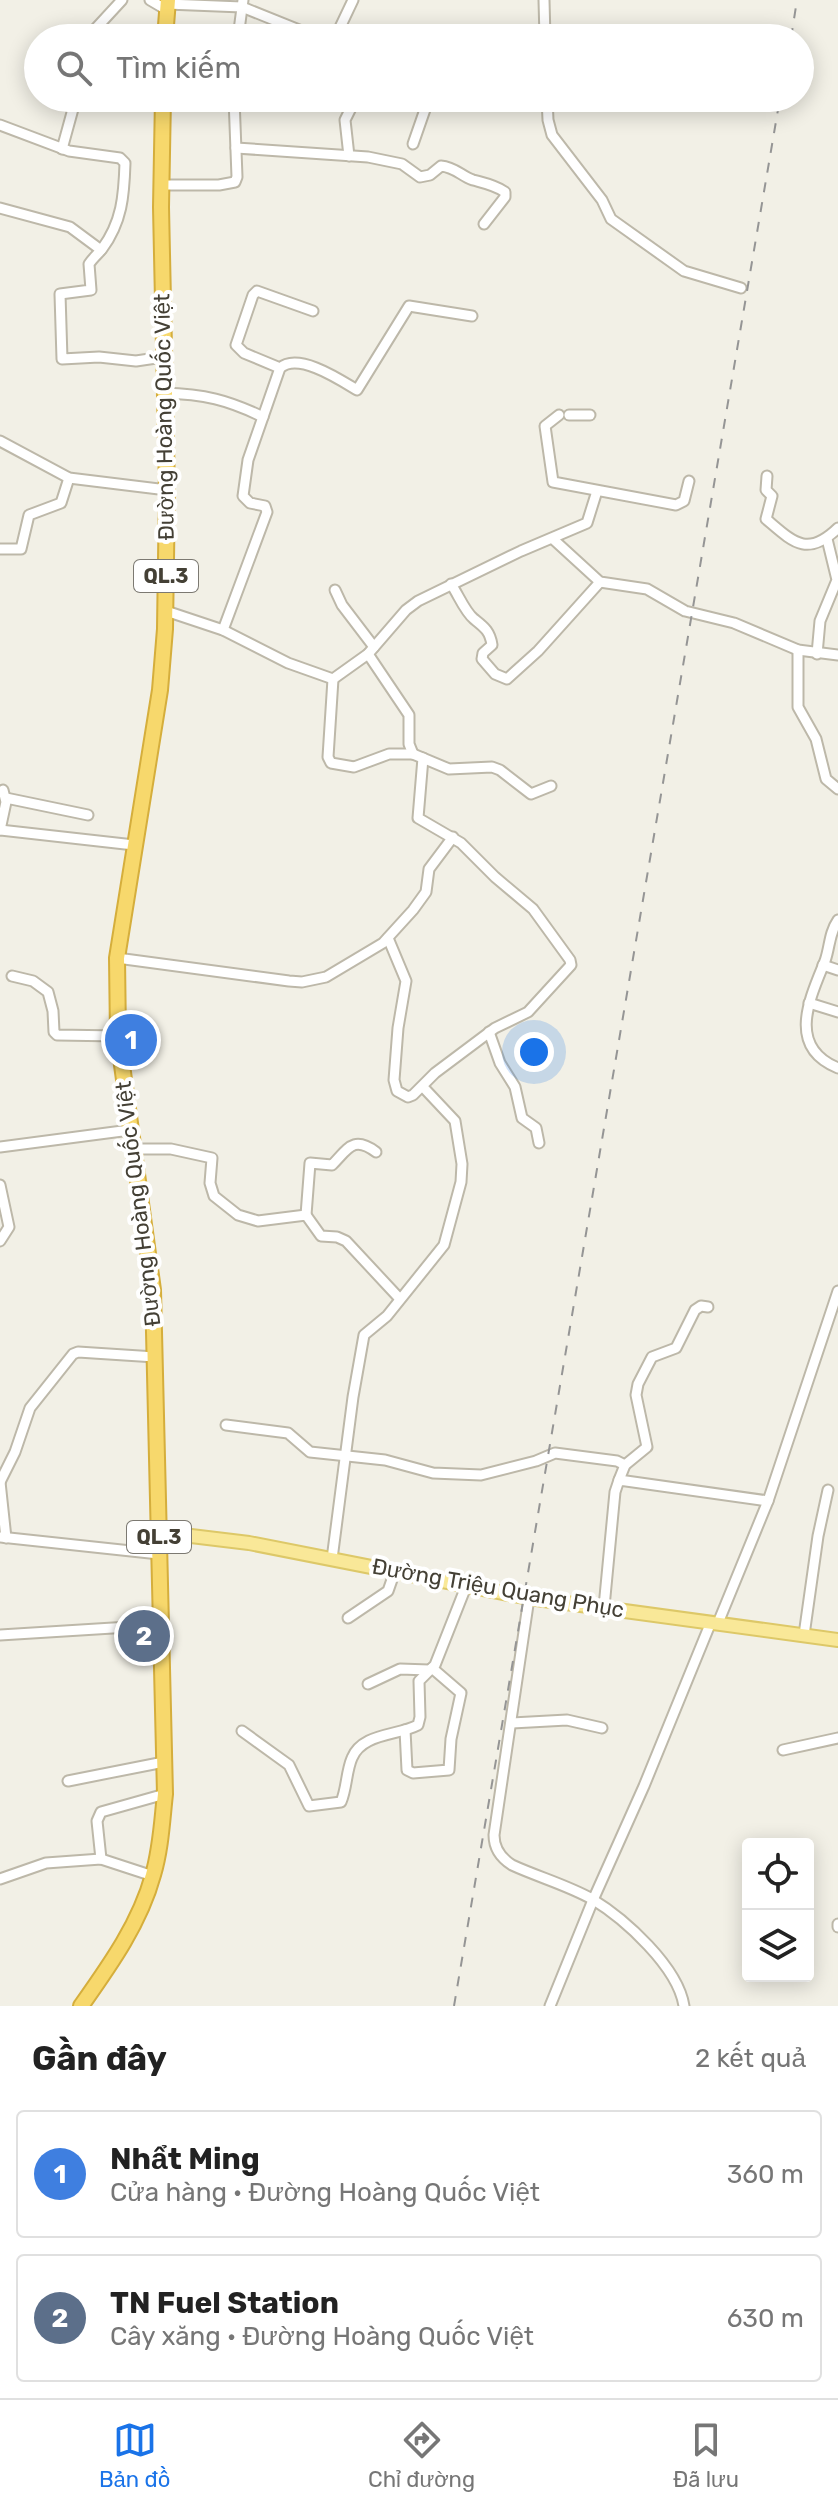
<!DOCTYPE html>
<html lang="vi">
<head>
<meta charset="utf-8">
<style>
  :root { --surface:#fff; --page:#f6f6f6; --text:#222; --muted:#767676; --line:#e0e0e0; --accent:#1a73e8 }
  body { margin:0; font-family:Rubik,sans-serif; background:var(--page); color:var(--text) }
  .controls { position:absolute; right:24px; bottom:24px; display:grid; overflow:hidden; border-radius:8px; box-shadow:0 4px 20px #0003 }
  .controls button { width:72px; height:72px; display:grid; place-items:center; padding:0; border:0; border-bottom:2px solid var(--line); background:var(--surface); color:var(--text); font:40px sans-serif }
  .you { position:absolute; left:534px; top:1052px; width:28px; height:28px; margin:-20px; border:6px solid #fff; border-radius:50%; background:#1a73e8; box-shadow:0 0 0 12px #1a73e833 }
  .badge { display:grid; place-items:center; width:52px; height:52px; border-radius:50%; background:var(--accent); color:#fff; font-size:26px; font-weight:700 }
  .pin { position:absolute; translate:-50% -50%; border:4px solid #fff; box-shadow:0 2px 8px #0006 }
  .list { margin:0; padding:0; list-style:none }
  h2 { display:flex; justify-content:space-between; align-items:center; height:104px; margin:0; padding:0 32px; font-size:34px }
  h2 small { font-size:26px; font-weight:400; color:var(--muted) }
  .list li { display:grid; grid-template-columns:52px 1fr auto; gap:24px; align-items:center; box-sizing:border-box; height:128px; margin:0 16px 16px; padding:0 16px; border:2px solid var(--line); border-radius:8px }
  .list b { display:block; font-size:30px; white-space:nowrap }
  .list p { margin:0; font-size:26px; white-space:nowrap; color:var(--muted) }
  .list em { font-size:26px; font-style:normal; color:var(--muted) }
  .icon { flex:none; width:44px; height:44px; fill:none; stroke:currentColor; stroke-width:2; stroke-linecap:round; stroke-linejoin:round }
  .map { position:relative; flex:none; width:838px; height:2006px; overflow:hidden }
  .search { position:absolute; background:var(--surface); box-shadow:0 4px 20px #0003; left:24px; right:24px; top:24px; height:88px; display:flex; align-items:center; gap:20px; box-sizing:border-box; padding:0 28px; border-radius:44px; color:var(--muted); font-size:30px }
  .sheet { height:392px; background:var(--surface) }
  nav { display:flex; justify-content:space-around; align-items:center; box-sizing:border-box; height:112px; border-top:2px solid var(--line); background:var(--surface); font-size:22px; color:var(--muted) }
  nav a { display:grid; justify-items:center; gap:4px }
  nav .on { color:var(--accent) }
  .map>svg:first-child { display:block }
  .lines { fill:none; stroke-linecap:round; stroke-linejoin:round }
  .minor-casing { stroke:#bdb8a9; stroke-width:13 }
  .major-casing { stroke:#ddc868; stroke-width:16 }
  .highway-casing { stroke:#d5ae3c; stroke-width:18 }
  .minor { stroke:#fff; stroke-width:9 }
  .major { stroke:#f9e898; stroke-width:12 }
  .highway { stroke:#f7d86c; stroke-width:14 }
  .rail { stroke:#959595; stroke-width:2; stroke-dasharray:10 10; stroke-linecap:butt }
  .labels { text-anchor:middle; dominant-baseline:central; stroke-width:8; stroke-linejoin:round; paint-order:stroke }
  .shield { fill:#fff; stroke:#7c7972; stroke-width:2 }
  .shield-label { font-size:20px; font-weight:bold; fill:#444035 }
  .street-label { font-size:22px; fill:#444035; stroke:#fff }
</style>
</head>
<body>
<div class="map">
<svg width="838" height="2006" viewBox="0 0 838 2006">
  <rect width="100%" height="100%" fill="#f2f0e6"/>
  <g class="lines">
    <defs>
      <g id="minor">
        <path d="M150,0L167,10"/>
        <path d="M544,0L545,38"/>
        <path d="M167,4L242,7L319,38"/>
        <path d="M87,38L122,0"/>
        <path d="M238,38L243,0"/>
        <path d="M335,38L353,0"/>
        <path d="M547,98L548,120L552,135L602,200L611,219L684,271L741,288"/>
        <path d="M0,125L69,151L120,158L125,163C124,196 122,222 102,249C98,254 93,258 89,264L91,290L60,294L62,359L99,357L136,361L163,357"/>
        <path d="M413,144L429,98"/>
        <path d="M236,148L368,157L402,164L420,177L430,175L441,166C455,167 461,176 473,180C484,183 495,185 505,192V197L484,224"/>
        <path d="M62,149L76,98"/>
        <path d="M349,156L345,120L356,98"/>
        <path d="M161,185H219L235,182L237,177L234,98"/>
        <path d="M0,208L70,227L101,250"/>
        <path d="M280,368L244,353L236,345L253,295L257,291L313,311"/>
        <path d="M164,393C204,394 228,400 263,417"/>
        <path d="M559,415L545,426L553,482L676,505L684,501L689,481"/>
        <path d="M569,415H590"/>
        <path d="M0,441L69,478L167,490"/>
        <path d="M767,476L766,490L772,496L766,519C793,542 807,558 838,528"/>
        <path d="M553,539L600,582L647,589L685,611L734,623L798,650L838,655"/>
        <path d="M0,549H21L29,515L61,503L69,478"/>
        <path d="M451,584C458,594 465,612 474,619C484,627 490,631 492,645L483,653L482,659L495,674L507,679L538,651L600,582"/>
        <path d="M335,590L342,605L374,647"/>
        <path d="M166,611L223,630L288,663L333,679"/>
        <path d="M223,630L267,512L265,506L250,503L243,496L248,460L280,368C298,352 339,379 357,390L409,306L472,316"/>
        <path d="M798,650V707L816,739L826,779L838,789"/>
        <path d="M368,654L409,715V744L413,754"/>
        <path d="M817,654L820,621L837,580L827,539"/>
        <path d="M333,679L368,654L406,610L418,601L521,551L587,523L597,491"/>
        <path d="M333,679L328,757L331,763L354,767L389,754H413L449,769L492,767L500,770L531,794L551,786"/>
        <path d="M6,798L88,815"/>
        <path d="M0,830L134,845"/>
        <path d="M0,830L6,802L3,790"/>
        <path d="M838,920C829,933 830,947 825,961C810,998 786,1047 838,1068"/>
        <path d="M388,938L406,981L398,1028L394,1080L397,1091L408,1097L413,1095L435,1073L495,1028L528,1012L571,965L570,960L533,909L495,877L461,843L418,818L423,758"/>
        <path d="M117,958L289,981L302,982L326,977L383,943L413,910L426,892L429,869L453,837"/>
        <path d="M823,965L838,970"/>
        <path d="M12,976L33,981L48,992L53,1011L54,1032L57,1035L118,1036"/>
        <path d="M809,1003L838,1012"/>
        <path d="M489,1032L500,1063L515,1087L522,1118L536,1128L539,1143"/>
        <path d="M0,1147L130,1130"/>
        <path d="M134,1149H171L212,1158L210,1183L214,1196L238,1215L258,1221L306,1215L321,1236L337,1237L346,1241L400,1299"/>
        <path d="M0,1185L9,1227L0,1241"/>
        <path d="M306,1215L310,1163L332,1165C348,1149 353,1135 376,1152"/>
        <path d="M226,1425L288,1433L310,1452L385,1460L433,1473L481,1475L536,1461L555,1453L617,1461L625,1465"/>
        <path d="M619,1480L625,1465L647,1447L636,1395L638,1384L652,1357L676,1348L695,1310L701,1306L708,1307"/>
        <path d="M0,1482L15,1452L30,1408L73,1354L78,1352L155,1357"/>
        <path d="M0,1482L6,1538"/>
        <path d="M0,1537L159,1554"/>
        <path d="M332,1559L353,1397L364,1335L387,1316L444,1245L461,1182L462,1164L455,1121L423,1087"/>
        <path d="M529,1598L494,1835C494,1848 501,1858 512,1865C538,1877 567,1885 592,1899C625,1919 678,1967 684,2006"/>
        <path d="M604,1607L615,1492L619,1480L768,1501"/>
        <path d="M348,1618L388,1591L395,1571"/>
        <path d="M718,1623L768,1501L838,1291"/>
        <path d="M0,1635L161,1625"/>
        <path d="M804,1635L818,1536L828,1490"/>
        <path d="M368,1684L400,1669L429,1670"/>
        <path d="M512,1723L567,1720L602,1728"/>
        <path d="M405,1730L407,1770L413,1773L449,1770L451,1739L461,1693L432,1668"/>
        <path d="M242,1731L289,1765L309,1806L341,1802C347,1788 346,1772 352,1758C362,1733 397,1736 418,1725L420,1717L419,1681L435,1665L467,1584"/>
        <path d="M783,1750L838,1738"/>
        <path d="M68,1781L164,1762"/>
        <path d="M101,1859L97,1821L101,1812L165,1794"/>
        <path d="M0,1879L46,1863L101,1859L153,1876"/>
        <path d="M838,1924V1927"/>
        <path d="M550,2006L593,1900L644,1786L711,1622"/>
      </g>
      <path id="major" d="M158,1532L249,1543L529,1598L838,1640"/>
      <g id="highway">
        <path d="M165,38L168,0"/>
        <path d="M81,2006C110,1965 140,1923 153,1875C161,1848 162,1821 165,1794L153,1290L118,1036L117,958L160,690L165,629L167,490L161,207L163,98"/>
      </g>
    </defs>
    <use href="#minor" class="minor-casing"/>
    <use href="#major" class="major-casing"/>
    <use href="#highway" class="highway-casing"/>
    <use href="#minor" class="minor"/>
    <use href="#major" class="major"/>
    <use href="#highway" class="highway"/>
    <g class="rail">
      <path d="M791,38L797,0"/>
      <path d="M454,2006L780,98"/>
    </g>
  </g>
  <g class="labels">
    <g class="shield">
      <rect x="134" y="560" width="64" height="32" rx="6"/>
      <rect x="127" y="1521" width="64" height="32" rx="6"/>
    </g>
    <g class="shield-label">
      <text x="166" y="576">QL.3</text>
      <text x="159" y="1537">QL.3</text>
    </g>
    <g class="street-label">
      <text transform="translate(164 417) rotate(-91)">Đường Hoàng Quốc Việt</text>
      <text transform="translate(138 1204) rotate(-97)">Đường Hoàng Quốc Việt</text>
      <text transform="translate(498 1588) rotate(10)">Đường Triệu Quang Phục</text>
    </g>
  </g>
</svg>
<div class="controls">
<button><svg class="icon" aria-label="locate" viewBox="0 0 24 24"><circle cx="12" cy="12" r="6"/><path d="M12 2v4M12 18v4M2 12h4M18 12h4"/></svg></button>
<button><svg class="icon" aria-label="layers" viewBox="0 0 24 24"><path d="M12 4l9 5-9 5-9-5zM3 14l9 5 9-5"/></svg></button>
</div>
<div class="you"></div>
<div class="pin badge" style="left:131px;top:1040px;background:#3f7fe0">1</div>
<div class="pin badge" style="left:144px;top:1636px;background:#5c6f8a">2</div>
<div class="search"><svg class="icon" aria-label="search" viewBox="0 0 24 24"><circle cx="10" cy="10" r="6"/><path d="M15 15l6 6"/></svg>Tìm kiếm</div>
</div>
<section class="sheet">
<h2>Gần đây<small>2 kết quả</small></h2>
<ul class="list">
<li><span class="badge" style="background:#3f7fe0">1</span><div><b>Nhẩt Ming</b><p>Cửa hàng · Đường Hoàng Quốc Việt</p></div><em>360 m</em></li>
<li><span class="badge" style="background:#5c6f8a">2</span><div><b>TN Fuel Station</b><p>Cây xăng · Đường Hoàng Quốc Việt</p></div><em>630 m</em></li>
</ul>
</section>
<nav>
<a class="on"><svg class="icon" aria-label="map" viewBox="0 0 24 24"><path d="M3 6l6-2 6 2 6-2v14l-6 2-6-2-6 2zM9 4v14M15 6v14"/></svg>Bản đồ</a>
<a><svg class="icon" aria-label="directions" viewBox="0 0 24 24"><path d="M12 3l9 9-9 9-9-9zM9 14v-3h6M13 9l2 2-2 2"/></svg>Chỉ đường</a>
<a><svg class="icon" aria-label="saved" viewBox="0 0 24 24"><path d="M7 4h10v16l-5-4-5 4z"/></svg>Đã lưu</a>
</nav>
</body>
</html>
